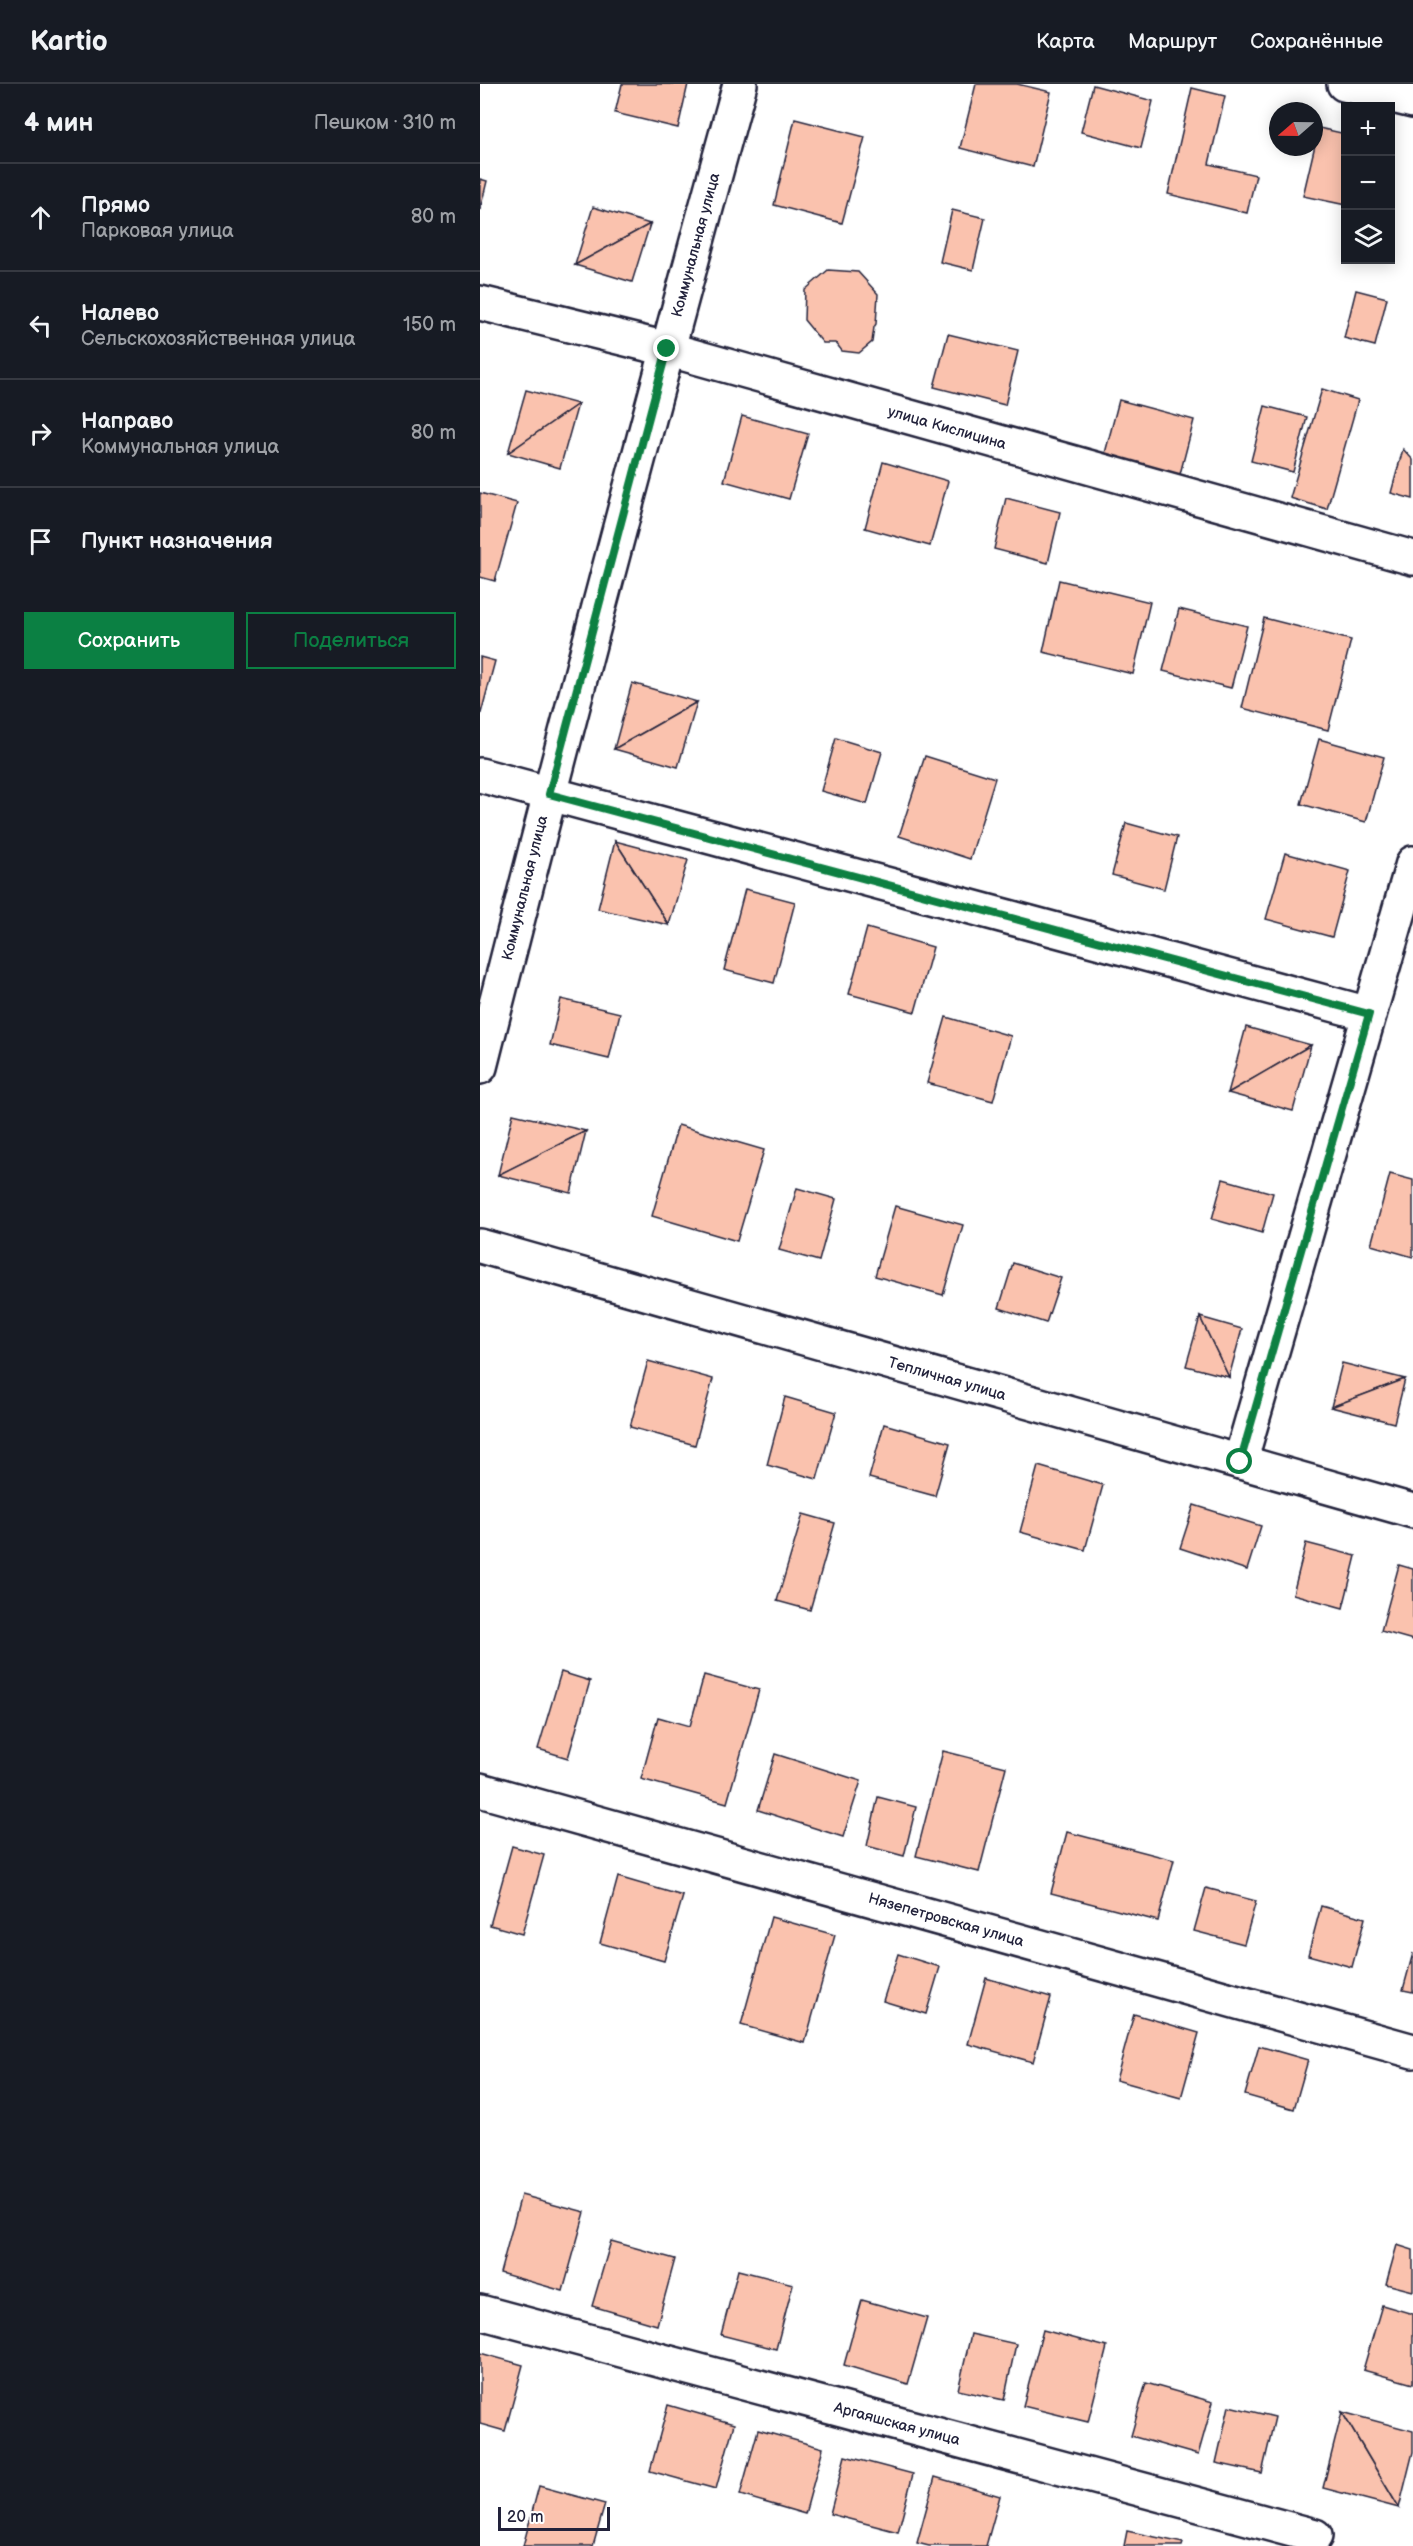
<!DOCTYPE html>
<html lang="ru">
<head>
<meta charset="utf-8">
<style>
  :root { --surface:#171b24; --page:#242831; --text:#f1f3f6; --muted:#9ea1a6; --line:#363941; --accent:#0b8043 }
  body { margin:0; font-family:"Balsamiq Sans",sans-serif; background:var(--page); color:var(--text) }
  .controls { position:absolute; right:18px; top:18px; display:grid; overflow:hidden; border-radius:0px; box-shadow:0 3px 15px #0003 }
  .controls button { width:54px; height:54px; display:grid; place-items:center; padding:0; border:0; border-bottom:2px solid var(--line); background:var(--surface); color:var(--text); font:30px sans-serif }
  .compass { position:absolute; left:789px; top:18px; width:54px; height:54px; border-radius:50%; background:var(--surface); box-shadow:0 3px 15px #0003; rotate:250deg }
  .scale { position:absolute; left:18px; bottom:15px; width:112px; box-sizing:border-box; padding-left:6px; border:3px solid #22223b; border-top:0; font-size:16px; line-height:21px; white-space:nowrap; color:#22223b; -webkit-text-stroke:4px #fff; paint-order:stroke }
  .stop { position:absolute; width:18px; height:18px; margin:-14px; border:4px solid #0b8043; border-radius:50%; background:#fff }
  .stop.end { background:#0b8043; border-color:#fff; box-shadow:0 2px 6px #0008 }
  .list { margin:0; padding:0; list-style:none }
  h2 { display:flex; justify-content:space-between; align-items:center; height:78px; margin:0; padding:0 24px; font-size:26px }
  h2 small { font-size:20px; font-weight:400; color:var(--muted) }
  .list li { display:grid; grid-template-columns:39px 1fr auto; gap:18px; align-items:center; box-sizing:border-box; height:108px; padding:0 24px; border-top:2px solid var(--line) }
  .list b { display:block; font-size:22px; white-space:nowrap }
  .list p { margin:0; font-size:20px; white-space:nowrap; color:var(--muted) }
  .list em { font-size:20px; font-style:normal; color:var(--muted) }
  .actions { display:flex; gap:12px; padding:18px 24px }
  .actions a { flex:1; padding:14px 0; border:2px solid var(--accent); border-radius:0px; text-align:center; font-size:21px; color:var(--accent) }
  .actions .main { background:var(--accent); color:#fff }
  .icon { flex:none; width:33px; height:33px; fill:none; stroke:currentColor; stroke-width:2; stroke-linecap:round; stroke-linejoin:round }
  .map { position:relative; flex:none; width:933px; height:2462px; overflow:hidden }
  header { display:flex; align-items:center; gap:36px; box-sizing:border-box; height:84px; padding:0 30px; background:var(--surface); border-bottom:2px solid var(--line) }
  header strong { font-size:28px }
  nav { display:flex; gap:33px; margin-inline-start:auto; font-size:21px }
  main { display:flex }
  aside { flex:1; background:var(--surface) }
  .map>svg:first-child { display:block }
  .building { fill:#fac2ae; stroke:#22223b; stroke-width:1.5 }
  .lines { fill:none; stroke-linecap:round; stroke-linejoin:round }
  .minor-casing { stroke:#22223b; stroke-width:38 }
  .minor { stroke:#fff; stroke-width:33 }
  .route { stroke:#0b8043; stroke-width:8 }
  .labels { text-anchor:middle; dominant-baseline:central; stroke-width:6; stroke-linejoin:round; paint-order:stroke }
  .street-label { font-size:15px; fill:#22223b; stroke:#fff }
</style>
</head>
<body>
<header>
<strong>Kartio</strong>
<nav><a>Карта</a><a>Маршрут</a><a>Сохранённые</a></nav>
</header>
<main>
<aside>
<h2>4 мин<small>Пешком · 310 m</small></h2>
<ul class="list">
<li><svg class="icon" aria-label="ahead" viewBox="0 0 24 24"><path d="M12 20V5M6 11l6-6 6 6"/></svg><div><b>Прямо</b><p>Парковая улица</p></div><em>80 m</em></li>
<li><svg class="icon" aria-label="left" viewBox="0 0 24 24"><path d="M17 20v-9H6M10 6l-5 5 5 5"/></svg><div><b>Налево</b><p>Сельскохозяйственная улица</p></div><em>150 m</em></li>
<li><svg class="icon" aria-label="right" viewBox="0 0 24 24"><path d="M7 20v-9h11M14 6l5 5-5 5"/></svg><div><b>Направо</b><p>Коммунальная улица</p></div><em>80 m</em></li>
<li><svg class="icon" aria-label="arrive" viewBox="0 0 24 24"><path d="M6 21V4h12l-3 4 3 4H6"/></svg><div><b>Пункт назначения</b></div></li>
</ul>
<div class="actions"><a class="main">Сохранить</a><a>Поделиться</a></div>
</aside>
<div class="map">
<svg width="933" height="2462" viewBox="0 0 933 2462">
  <rect width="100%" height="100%" fill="#fff"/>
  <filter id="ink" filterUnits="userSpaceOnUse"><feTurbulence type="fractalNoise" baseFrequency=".0167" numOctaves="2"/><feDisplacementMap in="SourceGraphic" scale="12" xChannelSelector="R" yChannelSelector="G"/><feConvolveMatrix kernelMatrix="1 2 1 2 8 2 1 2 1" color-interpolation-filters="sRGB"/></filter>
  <g filter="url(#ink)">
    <g class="building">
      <path d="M142,0H208L198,44L135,29Z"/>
      <path d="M496,0H537L571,8L553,83L480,64Z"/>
      <path d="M613,1L673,17L661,64L601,48Z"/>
      <path d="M712,4L745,12L729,80L776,91L767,129L688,110Z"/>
      <path d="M315,35L385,53L362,139L294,121Z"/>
      <path d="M839,44L866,50V121L823,112Z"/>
      <path d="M0,95L7,97L0,126Z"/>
      <path d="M113,123L170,140L95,181Z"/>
      <path d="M472,126L505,134L493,186L460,178Z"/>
      <path d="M170,140L152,198L95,181Z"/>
      <path d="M348,186L378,188L398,210L396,240L394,243L392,258L379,269L362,267L356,259H343L324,236L325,206Z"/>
      <path d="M876,206L907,214L895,262L864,254Z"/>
      <path d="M468,250L538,267L525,321L454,303Z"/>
      <path d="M842,305L878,316L847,425L810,414Z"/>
      <path d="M46,306L98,320L28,369Z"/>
      <path d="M639,316L714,336L699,394L624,373Z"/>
      <path d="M98,320L80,384L28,369Z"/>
      <path d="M785,322L827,333L813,388L771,377Z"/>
      <path d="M262,332L328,350L309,415L244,397Z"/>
      <path d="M923,365L933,376V415L911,409Z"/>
      <path d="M403,378L468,397L450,462L385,444Z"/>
      <path d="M0,409L37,419L15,497L0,493Z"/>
      <path d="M526,414L580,428L568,479L514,465Z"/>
      <path d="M579,496L670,518L653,590L563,568Z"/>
      <path d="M699,525L767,542L751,604L683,587Z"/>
      <path d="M784,534L871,556L848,646L762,624Z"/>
      <path d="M0,573L15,577L0,633Z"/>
      <path d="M152,599L217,618L134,665Z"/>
      <path d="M217,618L198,683L134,665Z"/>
      <path d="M356,654L402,668L387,720L341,707Z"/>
      <path d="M839,655L904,673L886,738L821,720Z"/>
      <path d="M445,672L515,694L490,775L419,752Z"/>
      <path d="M646,739L697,753L684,805L632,791Z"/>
      <path d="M135,757L208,776L189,841Z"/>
      <path d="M135,757L189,841L118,825Z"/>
      <path d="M805,769L870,787L852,853L786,835Z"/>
      <path d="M265,805L315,818L294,899L244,886Z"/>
      <path d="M387,844L453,863L435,928L369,910Z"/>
      <path d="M81,915L140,929L129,975L70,961Z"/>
      <path d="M466,933L531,952L513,1017L447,999Z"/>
      <path d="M766,943L831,961L748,1009Z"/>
      <path d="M831,961L813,1027L748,1009Z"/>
      <path d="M33,1030L106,1047L18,1091Z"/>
      <path d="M198,1041L284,1066L257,1157L172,1132Z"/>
      <path d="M106,1047L91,1109L18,1091Z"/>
      <path d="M910,1090L933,1096V1173L891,1161Z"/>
      <path d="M743,1095L793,1109L782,1149L732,1135Z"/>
      <path d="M317,1104L356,1115L339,1177L299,1166Z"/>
      <path d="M415,1122L483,1141L463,1211L395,1192Z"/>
      <path d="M533,1179L581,1194L566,1239L519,1224Z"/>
      <path d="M720,1233L749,1293L706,1282Z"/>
      <path d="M720,1233L762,1245L749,1293Z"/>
      <path d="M168,1277L233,1295L215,1361L150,1343Z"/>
      <path d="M862,1279L925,1295L851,1323Z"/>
      <path d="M925,1295L914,1339L851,1323Z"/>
      <path d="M305,1313L356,1328L337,1395L287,1381Z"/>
      <path d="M404,1340L470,1359L455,1412L389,1394Z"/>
      <path d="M558,1382L623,1401L605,1466L540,1448Z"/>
      <path d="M714,1421L781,1442L767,1486L700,1464Z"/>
      <path d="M323,1430L355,1439L330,1526L297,1517Z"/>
      <path d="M826,1459L876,1472L863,1524L813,1510Z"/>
      <path d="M919,1481L933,1485V1556L901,1547Z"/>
      <path d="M81,1588L110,1597L88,1674L58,1665Z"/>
      <path d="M224,1591L279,1606L247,1719L161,1695L178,1633L210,1642Z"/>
      <path d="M463,1667L526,1683L499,1788L436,1772Z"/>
      <path d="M295,1670L381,1697L363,1753L278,1726Z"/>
      <path d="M398,1713L436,1723L424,1772L387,1762Z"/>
      <path d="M587,1748L694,1776L678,1837L571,1809Z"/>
      <path d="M32,1762L64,1771L42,1850L10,1841Z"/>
      <path d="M138,1793L203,1812L184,1877L120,1859Z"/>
      <path d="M726,1804L776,1817L764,1860L714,1847Z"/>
      <path d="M841,1822L885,1834L872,1883L828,1871Z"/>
      <path d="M291,1833L355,1851L325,1959L261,1941Z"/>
      <path d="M933,1869V1908L923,1906Z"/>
      <path d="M418,1870L460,1883L446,1930L403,1917Z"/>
      <path d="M506,1894L571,1913L553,1978L488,1960Z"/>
      <path d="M654,1930L719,1949L701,2014L636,1996Z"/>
      <path d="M779,1962L828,1976L814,2025L765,2011Z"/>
      <path d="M41,2111L105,2128L83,2207L20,2189Z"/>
      <path d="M131,2157L195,2175L177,2241L112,2222Z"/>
      <path d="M917,2161L933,2166V2207L906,2200Z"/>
      <path d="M258,2186L313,2200L296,2265L241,2251Z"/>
      <path d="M382,2216L447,2234L428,2300L364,2281Z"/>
      <path d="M902,2221L933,2230V2300L883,2286Z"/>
      <path d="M563,2246L627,2263L608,2338L543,2322Z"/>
      <path d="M491,2250L536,2260L524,2316L478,2306Z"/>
      <path d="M0,2269L43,2281L25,2347L0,2340Z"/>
      <path d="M666,2299L733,2318L718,2371L651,2352Z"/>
      <path d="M188,2321L254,2340L236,2405L170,2387Z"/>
      <path d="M749,2322L795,2333L782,2389L736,2379Z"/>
      <path d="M862,2328L919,2424L843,2404Z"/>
      <path d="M862,2328L933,2347V2368L919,2424Z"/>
      <path d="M278,2346L343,2364L325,2430L260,2411Z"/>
      <path d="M365,2372L433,2390L418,2448L350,2430Z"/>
      <path d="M455,2393L520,2412L506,2462H449L437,2459Z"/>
      <path d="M59,2402L125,2420L113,2462H43Z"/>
      <path d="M647,2447L703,2459L702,2462H644Z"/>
    </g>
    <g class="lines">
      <defs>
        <g id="minor">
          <path d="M864,0L933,17"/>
          <path d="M0,219L187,265L933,474"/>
          <path d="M0,691L889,930"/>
          <path d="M0,983C83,655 170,327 260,0"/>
          <path d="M0,1162L933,1427"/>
          <path d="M760,1378L933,779"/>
          <path d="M0,1706L933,1967"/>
          <path d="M0,2228L835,2452"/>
        </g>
      </defs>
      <use href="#minor" class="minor-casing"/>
      <use href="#minor" class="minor"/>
    </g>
  </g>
  <g class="lines" filter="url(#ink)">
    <path class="route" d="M187,265L69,710L889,930L760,1378"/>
  </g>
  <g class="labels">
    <g class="street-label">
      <text transform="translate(216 161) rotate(-75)">Коммунальная улица</text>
      <text transform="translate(467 344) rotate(16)">улица Кислицина</text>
      <text transform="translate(45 804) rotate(-76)">Коммунальная улица</text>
      <text transform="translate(467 1295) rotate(16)">Тепличная улица</text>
      <text transform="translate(466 1836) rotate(16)">Нязепетровская улица</text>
      <text transform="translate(417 2340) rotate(15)">Аргаяшская улица</text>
    </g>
  </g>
</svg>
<div class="controls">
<button>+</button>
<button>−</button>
<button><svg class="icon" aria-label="layers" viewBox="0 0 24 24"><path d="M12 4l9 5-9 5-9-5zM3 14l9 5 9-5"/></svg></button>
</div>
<svg class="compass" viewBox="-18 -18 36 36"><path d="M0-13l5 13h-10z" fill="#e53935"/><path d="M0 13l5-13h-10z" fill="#9ea1a6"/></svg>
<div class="scale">20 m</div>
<div class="stop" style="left:760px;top:1378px"></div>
<div class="stop end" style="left:187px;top:265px"></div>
</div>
</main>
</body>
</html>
